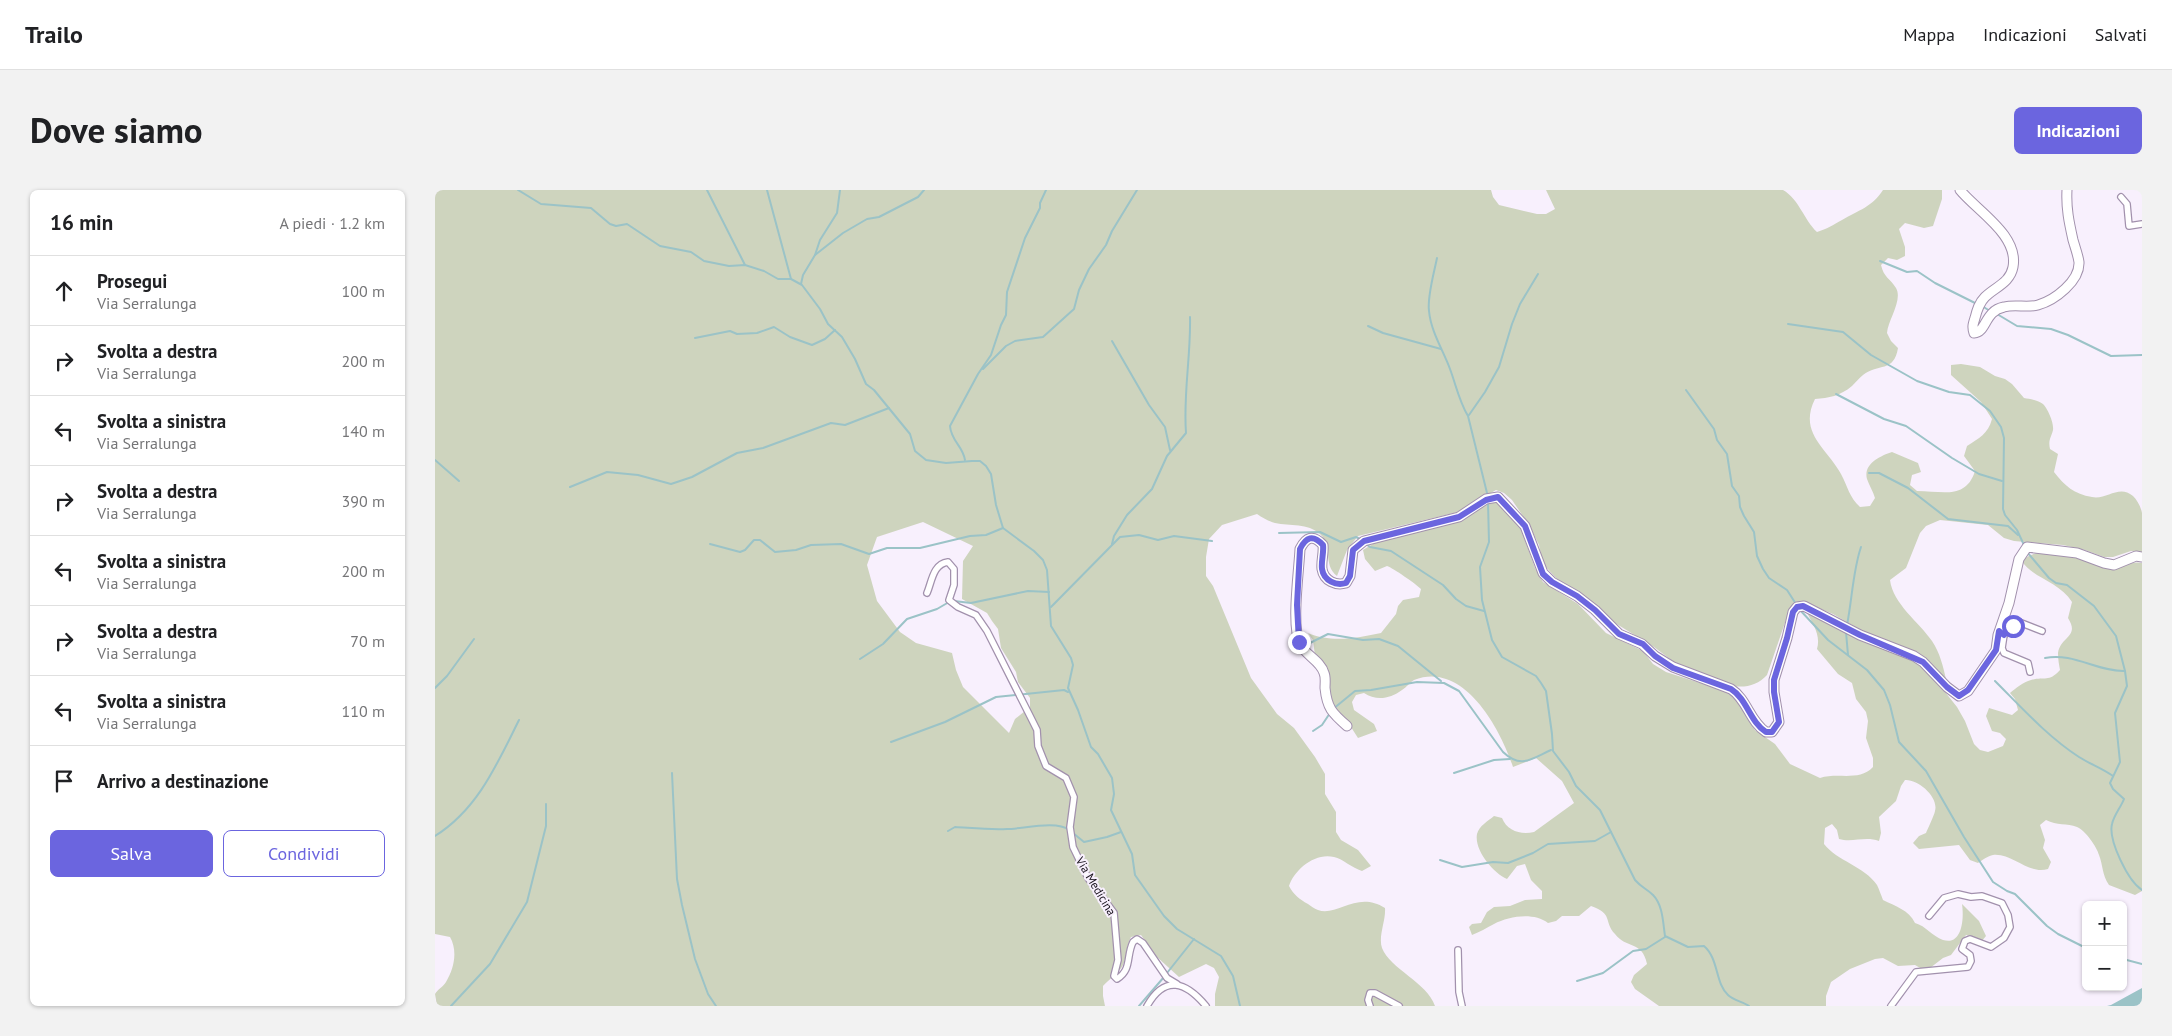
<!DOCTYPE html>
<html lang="it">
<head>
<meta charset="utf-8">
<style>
  :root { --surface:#fff; --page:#f2f2f2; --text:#202124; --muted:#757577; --line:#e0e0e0; --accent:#6b65df }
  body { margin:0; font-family:"PT Sans",sans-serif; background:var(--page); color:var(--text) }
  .controls { position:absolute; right:15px; bottom:15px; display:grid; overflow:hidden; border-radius:8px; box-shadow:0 1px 4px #0004 }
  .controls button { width:45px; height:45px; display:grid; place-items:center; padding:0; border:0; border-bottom:1px solid var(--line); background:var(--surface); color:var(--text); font:25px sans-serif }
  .stop { position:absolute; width:15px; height:15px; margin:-11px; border:4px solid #6b65df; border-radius:50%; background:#fff }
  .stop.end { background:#6b65df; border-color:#fff; box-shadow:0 1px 5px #0008 }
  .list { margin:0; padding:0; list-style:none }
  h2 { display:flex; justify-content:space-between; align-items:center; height:65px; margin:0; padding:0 20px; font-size:21px }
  h2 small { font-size:16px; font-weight:400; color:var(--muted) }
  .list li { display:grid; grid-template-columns:32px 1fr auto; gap:15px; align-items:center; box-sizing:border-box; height:70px; padding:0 20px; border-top:1px solid var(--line) }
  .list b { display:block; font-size:19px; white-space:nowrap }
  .list p { margin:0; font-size:16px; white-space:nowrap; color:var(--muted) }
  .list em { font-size:16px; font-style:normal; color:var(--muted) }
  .actions { display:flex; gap:10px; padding:15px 20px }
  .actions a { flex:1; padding:11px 0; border:1px solid var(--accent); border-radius:8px; text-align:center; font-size:18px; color:var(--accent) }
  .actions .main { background:var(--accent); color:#fff }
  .icon { flex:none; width:28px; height:28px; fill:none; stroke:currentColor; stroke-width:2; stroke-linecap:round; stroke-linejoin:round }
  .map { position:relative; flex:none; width:1707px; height:816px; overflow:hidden; border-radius:8px }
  header { display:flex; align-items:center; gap:30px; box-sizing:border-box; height:70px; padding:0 25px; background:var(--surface); border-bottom:1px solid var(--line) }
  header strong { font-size:24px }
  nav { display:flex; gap:28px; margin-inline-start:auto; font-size:18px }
  .intro { display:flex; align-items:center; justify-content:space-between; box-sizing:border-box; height:120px; padding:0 30px }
  h1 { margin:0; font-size:35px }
  .button { padding:12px 22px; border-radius:8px; background:var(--accent); color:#fff; font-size:18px; font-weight:700 }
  main { display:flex; gap:30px; padding:0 30px }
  aside { flex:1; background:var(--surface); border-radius:8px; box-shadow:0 1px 4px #0004 }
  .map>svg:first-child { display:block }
  .green { fill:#ced4be; fill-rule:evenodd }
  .water { fill:#9bc3c7 }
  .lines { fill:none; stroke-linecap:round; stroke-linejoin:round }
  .stream { stroke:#9bc3c7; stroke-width:2 }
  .street-casing { stroke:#a291ad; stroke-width:8 }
  .secondary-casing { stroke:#a291ad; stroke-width:11 }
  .street { stroke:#fff; stroke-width:5.5 }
  .secondary { stroke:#fff; stroke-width:9 }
  .route { stroke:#6b65df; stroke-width:6 }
  .labels { text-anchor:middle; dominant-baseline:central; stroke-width:4; stroke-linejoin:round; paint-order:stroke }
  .street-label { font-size:12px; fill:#17111b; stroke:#f8f0fd }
</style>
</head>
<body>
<header>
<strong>Trailo</strong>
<nav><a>Mappa</a><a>Indicazioni</a><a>Salvati</a></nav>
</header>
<div class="intro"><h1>Dove siamo</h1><a class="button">Indicazioni</a></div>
<main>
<aside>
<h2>16 min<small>A piedi · 1.2 km</small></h2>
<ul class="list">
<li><svg class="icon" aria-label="ahead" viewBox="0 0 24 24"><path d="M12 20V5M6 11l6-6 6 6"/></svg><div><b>Prosegui</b><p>Via Serralunga</p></div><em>100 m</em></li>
<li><svg class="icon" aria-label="right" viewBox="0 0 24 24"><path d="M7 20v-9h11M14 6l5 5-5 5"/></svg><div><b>Svolta a destra</b><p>Via Serralunga</p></div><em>200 m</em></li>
<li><svg class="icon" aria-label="left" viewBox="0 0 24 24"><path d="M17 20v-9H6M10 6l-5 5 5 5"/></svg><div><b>Svolta a sinistra</b><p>Via Serralunga</p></div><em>140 m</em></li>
<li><svg class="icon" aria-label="right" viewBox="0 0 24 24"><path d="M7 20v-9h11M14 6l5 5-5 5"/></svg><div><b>Svolta a destra</b><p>Via Serralunga</p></div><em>390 m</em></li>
<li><svg class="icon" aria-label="left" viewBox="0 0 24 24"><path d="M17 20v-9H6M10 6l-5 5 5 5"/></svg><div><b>Svolta a sinistra</b><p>Via Serralunga</p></div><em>200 m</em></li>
<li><svg class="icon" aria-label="right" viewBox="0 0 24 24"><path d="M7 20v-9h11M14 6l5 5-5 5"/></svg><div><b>Svolta a destra</b><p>Via Serralunga</p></div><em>70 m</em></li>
<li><svg class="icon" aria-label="left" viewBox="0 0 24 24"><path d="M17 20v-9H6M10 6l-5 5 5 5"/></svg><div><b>Svolta a sinistra</b><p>Via Serralunga</p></div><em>110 m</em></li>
<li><svg class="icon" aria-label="arrive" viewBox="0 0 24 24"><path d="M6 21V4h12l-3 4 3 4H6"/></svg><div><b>Arrivo a destinazione</b></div></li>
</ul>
<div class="actions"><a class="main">Salva</a><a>Condividi</a></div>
</aside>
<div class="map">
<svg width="1707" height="816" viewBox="0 0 1707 816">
  <rect width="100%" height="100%" fill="#f8f0fd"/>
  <g class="green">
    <path d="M0,0H1056L1058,7L1064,15L1102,24H1111L1120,19L1111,0H1348C1364,9 1369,30 1382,42C1392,39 1398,35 1407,30C1424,20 1437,17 1448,0H1507V9L1498,36L1489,38L1470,33L1464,39L1470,57V66L1462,70L1453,68L1446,75C1449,88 1455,88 1461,98C1468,110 1453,130 1452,143L1456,151L1463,158C1459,183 1443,173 1428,185C1424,188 1421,192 1417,196C1405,206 1394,208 1380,209C1363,243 1392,258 1406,284C1413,297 1414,307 1425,317L1435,316L1440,308C1438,301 1434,295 1432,289C1428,274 1445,266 1457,262L1483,273L1486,282L1477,285L1475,295L1482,301C1507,301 1531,310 1540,281L1529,266L1532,256C1544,248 1553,244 1557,229L1546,212L1516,185V175L1526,174L1545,177L1560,186L1570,189L1577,194L1589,208C1595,209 1603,210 1608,214C1613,219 1619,233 1618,240C1616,248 1613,250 1615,259L1623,264L1619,282C1630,296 1639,304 1657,307C1672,310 1684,294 1698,306C1702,310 1706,317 1707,323C1707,335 1707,349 1707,362L1696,361L1678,367H1669L1650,360L1628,355L1579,351L1569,348L1553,335L1505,330L1491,336L1485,343L1471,378L1455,390C1458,414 1484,432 1497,451C1505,463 1508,476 1511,489L1494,471L1471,458L1429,442L1398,424L1369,412L1360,413L1354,421L1332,485C1323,495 1311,498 1298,496L1239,472L1219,457L1180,433L1146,403L1122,389L1108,374L1104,355L1094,335L1077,310L1069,303L1061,300L1023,322L923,346L912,360L902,386C887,374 899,357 885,344C873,333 855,336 840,333C833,331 828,328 822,324L787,335L774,349L771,367V386L778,396L816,488L842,524L859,538L880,567L890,584V604L901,622V642L906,650L923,660L936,676L927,681C917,678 908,669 899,667C880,662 859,680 854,696C859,705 864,709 873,714C876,716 880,719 883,720C902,727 922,700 950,718C951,731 943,746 947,758C955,779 992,792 1000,816H780V804L784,787L779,778L771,774L744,787L722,767L706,745L696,747C691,756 692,766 688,775C684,783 674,789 668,796V806L670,816H2L0,804C3,799 8,797 11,792C19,779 23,761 15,747L0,744ZM488,332L538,356L528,371L527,409L552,423L557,431L563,439L566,458L581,482L583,492L595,508V517L580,529L574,543L528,497L521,480L517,463L481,453L465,442L442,411L432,375L442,347Z"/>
    <path d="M1058,311L1063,312L1077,326L1086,339L1100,378L1108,392L1143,414L1171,443L1208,461L1218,474L1231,482L1290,501L1304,511L1320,540L1340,554L1355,574L1385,588C1403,582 1424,592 1438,577V568L1431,548L1433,531L1431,522L1421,509L1417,493L1403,484L1382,459C1386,445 1378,434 1371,421L1419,447L1483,472L1499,488L1522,517L1530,531L1539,554L1545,560L1553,562L1568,556L1571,549L1565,543L1557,541L1551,526L1554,518L1577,525L1583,520L1580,509L1575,503C1581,498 1588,492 1596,490C1610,486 1613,493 1625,480C1624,475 1623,469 1623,463C1626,446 1645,447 1633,428L1637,412C1625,392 1597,388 1587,371C1599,358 1627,361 1643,367C1653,370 1662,377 1672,378C1685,380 1695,370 1707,373V701L1700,705L1674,695C1667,685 1668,675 1664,665C1662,657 1650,640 1642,637C1632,633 1622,636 1611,630L1605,635L1610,650L1608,658L1616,672L1613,679C1593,685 1578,663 1558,665C1553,666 1547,670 1543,673L1535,670L1524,655L1484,659L1478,653L1484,646L1491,643C1493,638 1499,626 1500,621C1504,607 1483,589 1470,590L1466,596L1461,611L1444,627L1446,643L1444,651C1430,646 1417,653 1404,649L1402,640L1397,634L1390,638L1389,654C1402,671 1429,676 1442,695C1444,699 1446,705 1448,710C1460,716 1474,720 1480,733C1491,736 1497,746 1508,750C1528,756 1529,727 1527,714L1544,731L1551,746L1546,752L1539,747L1531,745L1516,765L1508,768L1495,778L1487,779L1480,775L1463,776L1448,768L1440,769L1415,779L1396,792L1391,806V816H1224L1200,799L1196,792L1199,785L1212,774C1207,750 1191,759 1180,744C1168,731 1179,724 1156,716L1144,726H1127L1121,731L1113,733C1099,722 1074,726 1059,734C1051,738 1045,742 1037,745L1034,737L1037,734L1046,733L1052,722L1059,717L1075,716L1090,710L1107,709V701L1096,690L1090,674L1082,676L1072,689C1058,683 1039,660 1042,644C1044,636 1053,631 1059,626L1067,628C1072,641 1086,645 1099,642L1139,613L1127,591L1101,568L1078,577C1066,540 1029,470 979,490C975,492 972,497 967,500C955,509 941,511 929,503L921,505L917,512L919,520L939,534L942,541L923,548L914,534L896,513L880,466L878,450L873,443C896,453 923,448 946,443L961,424L963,416L968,410L984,407L986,399C981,394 958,378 952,376L940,381L930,369L928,360L941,352Z"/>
  </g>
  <path class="water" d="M1707,798V816H1672L1676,815Z"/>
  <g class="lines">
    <g class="stream">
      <path d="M83,0L106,14L156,18L175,34L181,36L192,34L225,56L256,62L269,71L294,76L310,75L329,81L343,89H356L367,95L385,119L393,134L407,147L420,169L431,194L439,200L475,244L480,261L491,270L511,273L537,271H545L551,276L556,284L561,315L568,338L599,361L608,370L612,380L616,436L636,468L638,475L633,498L643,520L656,557L663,564L677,588L679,604L676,620L697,664L700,685L729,726L742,739L786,766L798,786L805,816"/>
      <path d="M272,0L310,75"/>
      <path d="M332,0L356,89"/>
      <path d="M380,65L408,43L432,29L444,27L483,7L489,0"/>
      <path d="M1002,68C999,83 992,107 994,121C996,142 1008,160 1015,179C1021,195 1024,211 1033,226L1053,307"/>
      <path d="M1445,71L1472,82L1482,81L1500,93L1542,114"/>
      <path d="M366,94L368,85L380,65L385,50L402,23L405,0"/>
      <path d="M1547,116L1555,121"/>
      <path d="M1562,124L1582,136L1616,139L1633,145L1676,166L1707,165"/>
      <path d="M1353,134L1408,142L1436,165L1482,191L1514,202L1535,205L1555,221L1566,237L1569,248L1568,319L1570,325L1582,340L1589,355"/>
      <path d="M933,136L948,143L1006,159"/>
      <path d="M260,148L295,141L302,144L322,143L339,137L355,147L377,155L390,149L400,140"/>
      <path d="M677,151L714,215L730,237L735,260"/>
      <path d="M548,179L571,156L580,151L608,147L639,119L644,100L654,79L671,55L677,41L702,0"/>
      <path d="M1251,200L1279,239L1282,250L1292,264L1297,296L1304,306L1305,317L1309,326L1319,342L1322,366L1328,379L1334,388L1352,400L1361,414"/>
      <path d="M1401,204L1449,229L1471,236L1517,268L1544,284L1567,291"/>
      <path d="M1034,225L1050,202L1064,177L1077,134L1085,114L1103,84"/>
      <path d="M0,270L24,291"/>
      <path d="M530,270C528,256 516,251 515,236L543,184L556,165L566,135L571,125L572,102L590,48L605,18V13L611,0"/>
      <path d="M1434,283H1444L1473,298L1513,329L1573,336L1583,345"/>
      <path d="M135,297L172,282L203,285L236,294L257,287L302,263L328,258L396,233L410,235L454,218"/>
      <path d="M1053,312L1054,352L1045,377L1047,410L1057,450L1067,467L1101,486L1106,493L1111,501L1117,544L1118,561L1134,582L1141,596L1165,620L1200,690C1207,698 1212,699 1218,705C1228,715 1228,733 1230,746L1253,757L1269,756C1284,769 1280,793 1293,805C1298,810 1308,812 1314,816"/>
      <path d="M844,343L885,342L906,352L921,347L925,349"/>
      <path d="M275,354L305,362L310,360L319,350H325L340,362L361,360L376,355L406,354L434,364L452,358H485L535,346L551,345L568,338"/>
      <path d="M677,354L679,346L692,325L717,299L732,266L751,243C748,204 756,166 755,127"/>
      <path d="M931,354L935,357L956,361L1008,395L1021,409L1031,416L1049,421"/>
      <path d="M1592,362L1614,388L1621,393L1632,395L1659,416L1681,446L1690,481L1692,496L1680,523L1685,572L1675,593L1678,599L1689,609C1686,617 1679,625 1677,634C1673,650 1693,691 1707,700"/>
      <path d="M519,411L536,413L593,401L614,402"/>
      <path d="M616,417L685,347L704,345L723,350L739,346L777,351"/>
      <path d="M1365,420L1393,450L1432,480L1449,500L1455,515L1464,552L1491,581L1529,647L1558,692L1572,701L1580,704L1612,736L1623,744L1651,758"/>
      <path d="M1412,435C1417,410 1418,380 1426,357"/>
      <path d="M1411,442L1413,465"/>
      <path d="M871,455L893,444L928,450L944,449L963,456L1006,491"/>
      <path d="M1610,468C1638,462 1663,482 1690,481"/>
      <path d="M425,469L448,454L472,429L502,419L514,412"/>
      <path d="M1560,491C1586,517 1613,547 1644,567C1655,574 1667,578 1678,586"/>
      <path d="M0,498L12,486L39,449"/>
      <path d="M898,519L920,501L936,500L982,492L1009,493L1024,501L1068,562C1086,579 1096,569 1116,560"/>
      <path d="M878,541L887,535L895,523"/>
      <path d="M456,552L510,532L561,507L629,500L633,502"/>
      <path d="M237,583L242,689L247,715L260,769L273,804L281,816"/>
      <path d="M1019,583L1059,570L1075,569"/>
      <path d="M513,641L520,637C537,638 555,640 572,639C587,639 622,630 634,640"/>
      <path d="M638,643L649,652L672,647L686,642"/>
      <path d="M0,646C43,619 62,574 84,530"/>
      <path d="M1005,670L1027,677L1058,672L1073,673L1098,663L1113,654L1160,651L1176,642"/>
      <path d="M1688,769L1707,774"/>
      <path d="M732,783L759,749"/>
      <path d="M1142,791L1168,783L1198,761L1211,759L1230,747"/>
      <path d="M16,816L55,774L92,712L111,636V614"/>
      <path d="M704,816L729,787"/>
    </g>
    <defs>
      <g id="street">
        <path d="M1686,7L1692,14L1694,36L1707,34"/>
        <path d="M492,403C497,391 498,374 513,372L519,379V395L514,410L523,417L541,425L552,441L595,526L602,540L603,556L611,576L631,588L639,607L635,637L638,657L653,688L679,723L683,770L679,786L682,789C697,780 691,766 698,752L702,749L708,753L732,788L742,794"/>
        <path d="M1566,443L1569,445C1575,442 1577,434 1584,432L1607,441"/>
        <path d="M1569,445L1567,458L1569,463L1593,473L1595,482"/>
        <path d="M1023,760L1024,802L1027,816"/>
        <path d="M712,816C730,784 751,792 771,816"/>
        <path d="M935,816L933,810L935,803H940L964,816"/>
        <path d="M1456,816L1481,782L1533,777L1536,771L1535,765L1527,759L1530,751L1535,749L1556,757L1569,748L1575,737L1573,725L1567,713L1547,706L1536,707L1523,704L1509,708L1494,726"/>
      </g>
      <g id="secondary">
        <path d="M1525,0C1542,21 1584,45 1578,77C1575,93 1560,97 1550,107C1544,113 1542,120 1540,128C1538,134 1537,137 1539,143C1552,142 1549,121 1569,117C1580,114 1592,118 1603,115C1620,110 1645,91 1644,72C1643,65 1640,57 1638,50C1634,32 1631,18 1632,0"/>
        <path d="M912,536C897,523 892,518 890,498C890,493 891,487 889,483C886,471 870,465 865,454C856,436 864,381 865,359C871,347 878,344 888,355C889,363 886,371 887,379C889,391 901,396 911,393L915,386L918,360L929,351L1024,327L1051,309L1063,307L1090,336L1108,383L1117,392L1142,406L1160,420L1184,444L1207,454L1220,466L1238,477L1296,499C1312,509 1315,532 1331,542H1337L1344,532L1339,502V490L1352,448L1358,422L1362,417L1369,416L1425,445L1479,466L1488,472L1512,497L1524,506L1533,501L1561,460L1563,445L1574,413L1584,369L1592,357L1642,363L1669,373L1679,375L1701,366L1707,367"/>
      </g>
    </defs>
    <use href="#street" class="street-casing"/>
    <use href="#secondary" class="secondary-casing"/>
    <use href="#street" class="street"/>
    <use href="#secondary" class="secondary"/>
  </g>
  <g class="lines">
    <path class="route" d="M864,452L862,415L865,359C871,347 878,344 888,355C889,363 886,371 887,379C889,391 901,396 911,393L915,386L918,360L929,351L1024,327L1051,310L1063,307L1090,336L1108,384L1117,392L1142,406L1160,420L1184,444L1208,454L1220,466L1238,478L1296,499C1312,509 1315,532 1331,542H1337L1344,532L1339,502V490L1352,448L1358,422L1362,417L1368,416L1425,445L1488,472L1512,497L1524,506L1533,500L1561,460L1564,441L1569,445L1578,436"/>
  </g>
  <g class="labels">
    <g class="street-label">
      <text transform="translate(661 696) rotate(59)">Via Medicina</text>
    </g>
  </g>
</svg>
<div class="controls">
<button>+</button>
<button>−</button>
</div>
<div class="stop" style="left:1578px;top:436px"></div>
<div class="stop end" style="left:864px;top:452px"></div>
</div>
</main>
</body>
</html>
